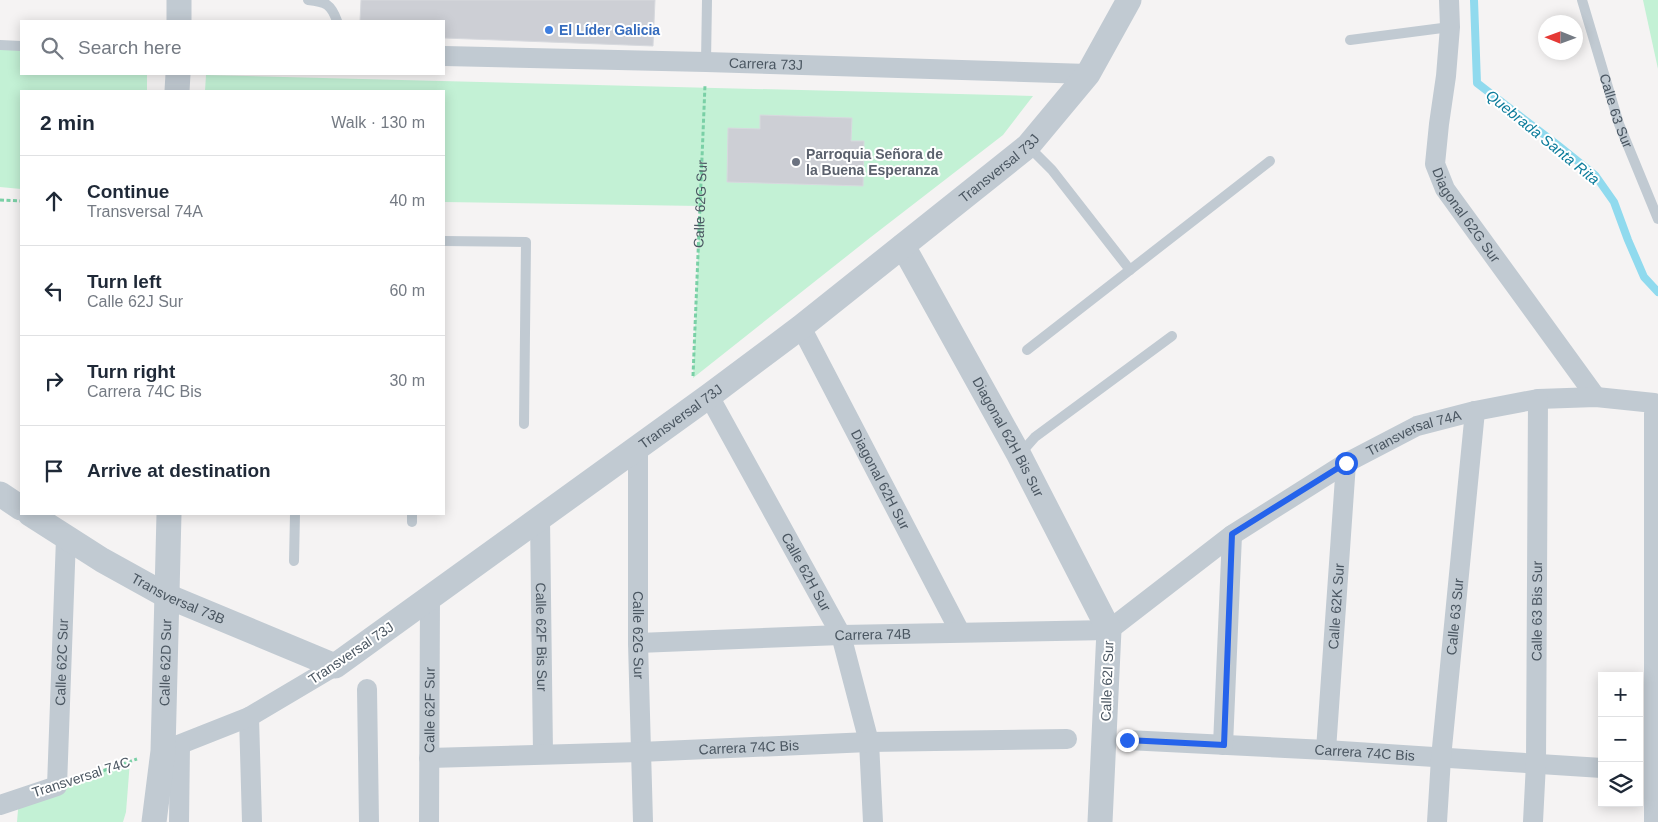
<!DOCTYPE html>
<html lang="en">
<head>
<meta charset="utf-8">
<style>
  :root { --surface:#fff; --page:#f2f2f3; --text:#1f2937; --muted:#747a83; --line:#e0e1e3 }
  body { margin:0; font-family:Helvetica,sans-serif; background:var(--page); color:var(--text) }
  .controls { position:absolute; right:15px; bottom:15px; display:grid; overflow:hidden; border-radius:0px; box-shadow:0 2px 12px #0003 }
  .controls button { width:45px; height:45px; display:grid; place-items:center; padding:0; border:0; border-bottom:1px solid var(--line); background:var(--surface); color:var(--text); font:25px sans-serif }
  .compass { position:absolute; left:1538px; top:15px; width:45px; height:45px; border-radius:50%; background:var(--surface); box-shadow:0 2px 12px #0003; rotate:271deg }
  .stop { position:absolute; width:15px; height:15px; margin:-11px; border:4px solid #2563eb; border-radius:50%; background:#fff }
  .stop.end { background:#2563eb; border-color:#fff; box-shadow:0 1px 5px #0008 }
  .list { margin:0; padding:0; list-style:none }
  h2 { display:flex; justify-content:space-between; align-items:center; height:65px; margin:0; padding:0 20px; font-size:21px }
  h2 small { font-size:16px; font-weight:400; color:var(--muted) }
  .list li { display:grid; grid-template-columns:32px 1fr auto; gap:15px; align-items:center; box-sizing:border-box; height:90px; padding:0 20px; border-top:1px solid var(--line) }
  .list b { display:block; font-size:19px; white-space:nowrap }
  .list p { margin:0; font-size:16px; white-space:nowrap; color:var(--muted) }
  .list em { font-size:16px; font-style:normal; color:var(--muted) }
  .icon { flex:none; width:28px; height:28px; fill:none; stroke:currentColor; stroke-width:2; stroke-linecap:round; stroke-linejoin:round }
  .map { position:relative; flex:none; width:1658px; height:822px; overflow:hidden }
  .search { position:absolute; background:var(--surface); box-shadow:0 2px 12px #0003; left:20px; top:20px; width:425px; height:55px; display:flex; align-items:center; gap:12px; box-sizing:border-box; padding:0 18px; border-radius:0px; color:var(--muted); font-size:19px }
  .panel { position:absolute; background:var(--surface); box-shadow:0 2px 12px #0003; left:20px; top:90px; width:425px; height:425px; border-radius:0px }
  .map>svg:first-child { display:block }
  .green { fill:#c3f1d5 }
  .lines { fill:none; stroke-linecap:round; stroke-linejoin:round }
  .stream { stroke:#90daee; stroke-width:8 }
  .building { fill:#cdcfd5; stroke:#d7d9de }
  .path { stroke:#7ad0a6; stroke-width:3; stroke-dasharray:4 2.5; stroke-linecap:butt }
  .service { stroke:#c1cad2; stroke-width:10 }
  .minor { stroke:#c1cad2; stroke-width:20 }
  .tertiary { stroke:#c1cad2; stroke-width:25 }
  .route { stroke:#2563eb; stroke-width:6 }
  .shop-dot { fill:#3f7fe0; stroke:#fff; stroke-width:2 }
  .worship-dot { fill:#6b7280; stroke:#fff; stroke-width:2 }
  .labels { text-anchor:middle; dominant-baseline:central; stroke-width:4; stroke-linejoin:round; paint-order:stroke }
  .shop-label { font-size:14px; font-weight:bold; fill:#366cbe; stroke:#fff; text-anchor:start }
  .street-label { font-size:14px; fill:#4a5661; stroke:#fff }
  .worship-label { font-size:14px; font-weight:bold; fill:#5b616d; stroke:#fff; text-anchor:start }
  .water-label { font-size:15px; font-style:italic; fill:#0c7c9b; stroke:#fff }
</style>
</head>
<body>
<div class="map">
<svg width="1658" height="822" viewBox="0 0 1658 822">
  <rect width="100%" height="100%" fill="#f5f3f3"/>
  <g class="green">
    <path d="M1643,0H1658V69Z"/>
    <path d="M0,48L21,49V74H147V91H21V189L0,187Z"/>
    <path d="M206,75L1033,96L1003,135L871,237L693,378L700,206L444,202V91H205Z"/>
    <path d="M130,761L126,812L123,822H17L19,798Z"/>
  </g>
  <g class="lines">
    <path class="stream" d="M1474,0L1477,83L1560,147L1595,175L1614,202L1628,240L1644,277L1658,292"/>
  </g>
  <g class="building">
    <path d="M361,0H655L653,46L444,38V21H360Z"/>
    <path d="M760,115L852,118L851,141H864L863,186L727,182L728,128L760,129Z"/>
  </g>
  <g class="lines">
    <g class="path">
      <path d="M0,200L21,201"/>
      <path id="s1" d="M693,376L705,85"/>
      <path d="M79,779L137,759"/>
    </g>
    <g class="service">
      <path d="M308,0C326,2 331,4 337,21"/>
      <path id="s2" d="M1582,0L1619,124L1658,219"/>
      <path d="M1350,40L1450,27"/>
      <path d="M0,45L21,46"/>
      <path d="M706,62L707,0"/>
      <path d="M1028,146L1052,170L1130,270"/>
      <path d="M444,241L526,242L524,424"/>
      <path d="M1027,350L1270,161"/>
      <path d="M1020,454L1035,437L1172,336"/>
      <path d="M412,522V514"/>
      <path d="M294,561L295,514"/>
    </g>
    <g class="minor">
      <path id="s3" d="M1449,0L1450,27L1446,76L1439,124L1435,164L1445,189L1596,397"/>
      <path id="s4" d="M444,56L706,62L1088,74"/>
      <path id="s5" d="M801,327L960,632"/>
      <path id="s6" d="M709,396L841,635L869,742L873,822"/>
      <path id="s7" d="M638,447V643L643,822"/>
      <path id="s8" d="M540,518L543,754"/>
      <path id="s9" d="M638,643L841,635L1109,630L1232,535L1346,463L1417,426L1475,411L1538,399L1596,397L1654,403V822"/>
      <path d="M367,689L369,822"/>
      <path d="M249,717L252,822"/>
      <path id="s10" d="M1127,740L1326,750L1602,768"/>
      <path d="M1223,745L1232,535"/>
      <path id="s11" d="M1326,750L1346,463"/>
      <path d="M163,751L249,717L335,666"/>
      <path id="s12" d="M429,758L640,752L869,742L1067,739"/>
      <path id="s13" d="M0,805L57,786L66,538"/>
      <path d="M179,822L180,745"/>
      <path id="s14" d="M429,822L430,597"/>
      <path id="s15" d="M1437,822L1441,758L1475,411"/>
      <path id="s16" d="M1533,822L1536,763L1538,399"/>
    </g>
    <g class="tertiary">
      <path d="M179,21V0"/>
      <path d="M177,91L178,74"/>
      <path id="s17" d="M903,246L1019,455L1109,630L1100,822"/>
      <path d="M0,494L21,508"/>
      <path id="s18" d="M30,514L102,560L167,596L335,666L709,396L801,327L1028,146L1088,74L1129,0"/>
      <path id="s19" d="M154,822L163,751L169,514"/>
    </g>
  </g>
  <g class="lines">
    <path class="route" d="M1127,740L1224,745L1232,534L1346,463"/>
  </g>
  <circle class="shop-dot" cx="549" cy="30" r="5"/>
  <circle class="worship-dot" cx="796" cy="162" r="5"/>
  <g class="labels">
    <g class="shop-label">
      <text x="559" y="30">El Líder Galicia</text>
    </g>
    <g class="street-label">
      <text stroke="none"><textPath href="#s4" startOffset="322">Carrera 73J</textPath></text>
      <text stroke="none"><textPath href="#s2" startOffset="116">Calle 63 Sur</textPath></text>
      <text stroke="none"><textPath href="#s18" startOffset="1172">Transversal 73J</textPath></text>
      <text stroke="none"><textPath href="#s1" startOffset="172">Calle 62G Sur</textPath></text>
      <text stroke="none"><textPath href="#s3" startOffset="225">Diagonal 62G Sur</textPath></text>
      <text stroke="none"><textPath href="#s18" startOffset="768">Transversal 73J</textPath></text>
      <text stroke="none"><textPath href="#s9" startOffset="836">Transversal 74A</textPath></text>
      <text stroke="none"><textPath href="#s17" startOffset="218">Diagonal 62H Bis Sur</textPath></text>
      <text stroke="none"><textPath href="#s5" startOffset="172">Diagonal 62H Sur</textPath></text>
      <text stroke="none"><textPath href="#s6" startOffset="201">Calle 62H Sur</textPath></text>
      <text stroke="none"><textPath href="#s18" startOffset="171">Transversal 73B</textPath></text>
      <text stroke="none"><textPath href="#s11" startOffset="144">Calle 62K Sur</textPath></text>
      <text stroke="none"><textPath href="#s16" startOffset="211">Calle 63 Bis Sur</textPath></text>
      <text stroke="none"><textPath href="#s15" startOffset="206">Calle 63 Sur</textPath></text>
      <text stroke="none"><textPath href="#s7" startOffset="188">Calle 62G Sur</textPath></text>
      <text stroke="none"><textPath href="#s9" startOffset="235">Carrera 74B</textPath></text>
      <text stroke="none"><textPath href="#s8" startOffset="119">Calle 62F Bis Sur</textPath></text>
      <text transform="translate(351 653) rotate(-34)">Transversal 73J</text>
      <text stroke="none"><textPath href="#s13" startOffset="184">Calle 62C Sur</textPath></text>
      <text stroke="none"><textPath href="#s19" startOffset="160">Calle 62D Sur</textPath></text>
      <text transform="translate(1107 681) rotate(-88)">Calle 62I Sur</text>
      <text stroke="none"><textPath href="#s14" startOffset="112">Calle 62F Sur</textPath></text>
      <text stroke="none"><textPath href="#s12" startOffset="320">Carrera 74C Bis</textPath></text>
      <text stroke="none"><textPath href="#s10" startOffset="238">Carrera 74C Bis</textPath></text>
      <text transform="translate(81 777) rotate(-18)">Transversal 74C</text>
    </g>
    <g class="worship-label">
      <text x="806" y="154">Parroquia Señora de<tspan x="806" dy="16">la Buena Esperanza</tspan></text>
    </g>
    <g class="water-label">
      <text transform="translate(1543 137) rotate(39)">Quebrada Santa Rita</text>
    </g>
  </g>
</svg>
<div class="controls">
<button>+</button>
<button>−</button>
<button><svg class="icon" aria-label="layers" viewBox="0 0 24 24"><path d="M12 4l9 5-9 5-9-5zM3 14l9 5 9-5"/></svg></button>
</div>
<svg class="compass" viewBox="-18 -18 36 36"><path d="M0-13l5 13h-10z" fill="#e53935"/><path d="M0 13l5-13h-10z" fill="#747a83"/></svg>
<div class="stop" style="left:1346px;top:463px"></div>
<div class="stop end" style="left:1127px;top:740px"></div>
<div class="search"><svg class="icon" aria-label="search" viewBox="0 0 24 24"><circle cx="10" cy="10" r="6"/><path d="M15 15l6 6"/></svg>Search here</div>
<section class="panel">
<h2>2 min<small>Walk · 130 m</small></h2>
<ul class="list">
<li><svg class="icon" aria-label="ahead" viewBox="0 0 24 24"><path d="M12 20V5M6 11l6-6 6 6"/></svg><div><b>Continue</b><p>Transversal 74A</p></div><em>40 m</em></li>
<li><svg class="icon" aria-label="left" viewBox="0 0 24 24"><path d="M17 20v-9H6M10 6l-5 5 5 5"/></svg><div><b>Turn left</b><p>Calle 62J Sur</p></div><em>60 m</em></li>
<li><svg class="icon" aria-label="right" viewBox="0 0 24 24"><path d="M7 20v-9h11M14 6l5 5-5 5"/></svg><div><b>Turn right</b><p>Carrera 74C Bis</p></div><em>30 m</em></li>
<li><svg class="icon" aria-label="arrive" viewBox="0 0 24 24"><path d="M6 21V4h12l-3 4 3 4H6"/></svg><div><b>Arrive at destination</b></div></li>
</ul>
</section>
</div>
</body>
</html>
